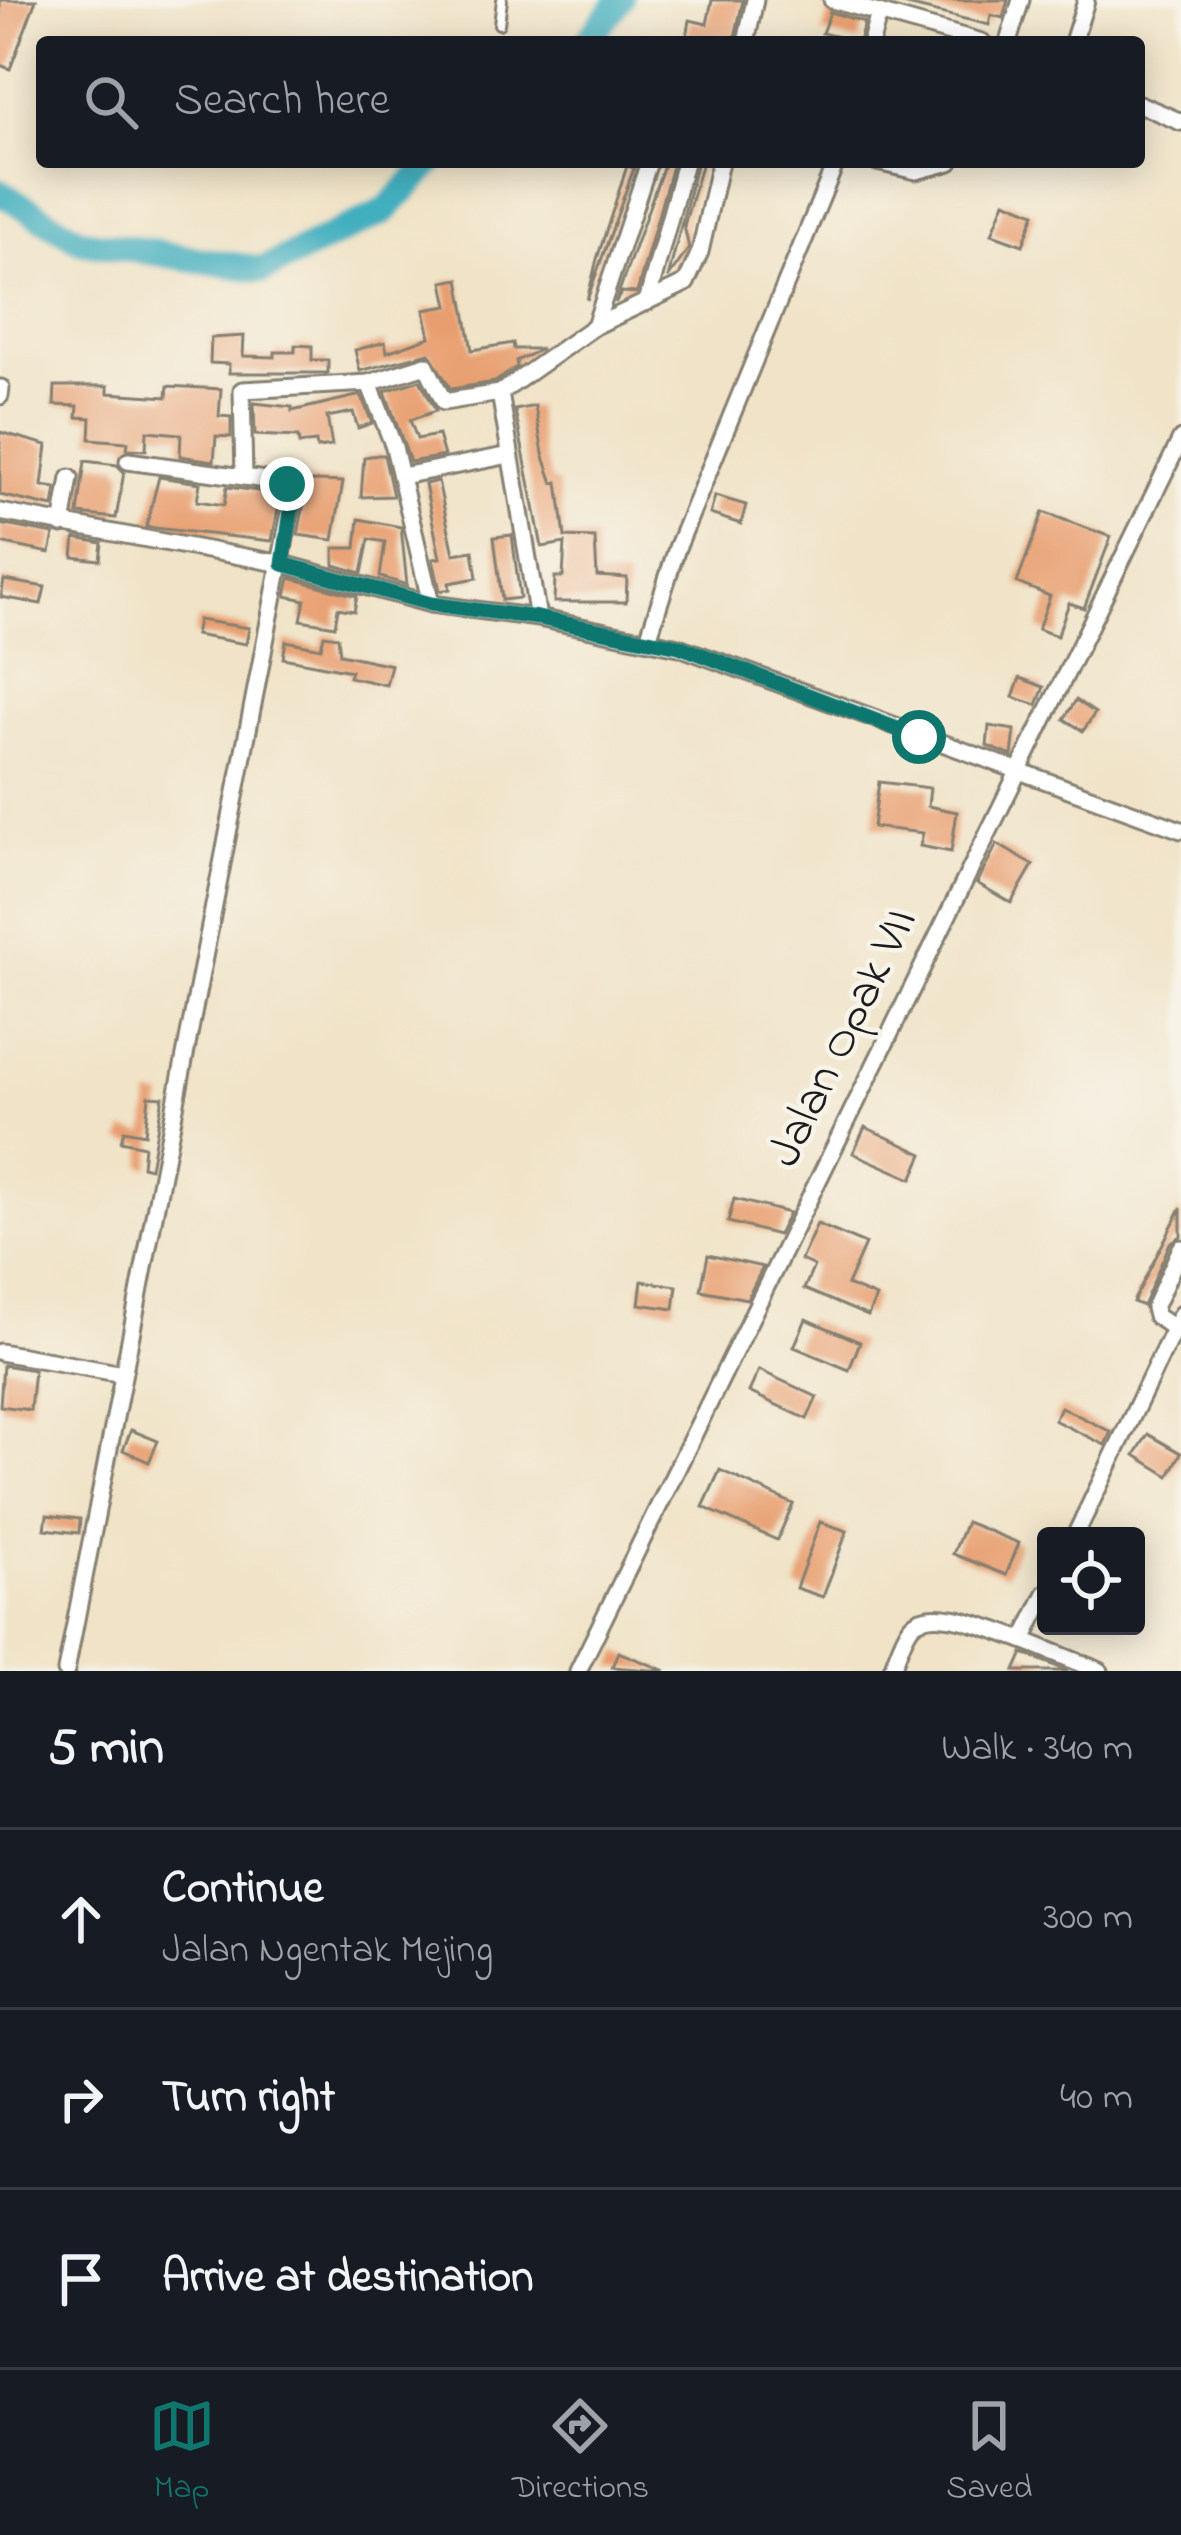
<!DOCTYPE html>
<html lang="en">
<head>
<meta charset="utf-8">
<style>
  :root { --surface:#171b24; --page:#20242c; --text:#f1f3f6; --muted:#9ea1a6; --line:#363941; --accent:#0f766e }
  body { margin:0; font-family:"Indie Flower",sans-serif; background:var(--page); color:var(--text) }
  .controls { position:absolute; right:36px; bottom:36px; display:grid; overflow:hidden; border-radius:12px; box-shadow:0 6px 30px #0003 }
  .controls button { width:108px; height:108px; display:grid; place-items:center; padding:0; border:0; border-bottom:3px solid var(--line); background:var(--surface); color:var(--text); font:60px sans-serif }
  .stop { position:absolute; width:36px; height:36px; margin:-27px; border:9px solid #0f766e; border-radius:50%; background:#fff }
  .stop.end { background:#0f766e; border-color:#fff; box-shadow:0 3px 12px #0008 }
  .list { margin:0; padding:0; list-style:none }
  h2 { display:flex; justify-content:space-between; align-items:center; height:156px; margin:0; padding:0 48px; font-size:51px }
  h2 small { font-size:39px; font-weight:400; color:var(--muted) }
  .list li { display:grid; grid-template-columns:78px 1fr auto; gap:36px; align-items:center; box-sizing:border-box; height:180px; padding:0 48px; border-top:3px solid var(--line) }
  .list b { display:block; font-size:45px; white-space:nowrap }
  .list p { margin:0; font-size:39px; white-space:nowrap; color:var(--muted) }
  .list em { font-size:39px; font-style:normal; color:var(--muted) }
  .icon { flex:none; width:66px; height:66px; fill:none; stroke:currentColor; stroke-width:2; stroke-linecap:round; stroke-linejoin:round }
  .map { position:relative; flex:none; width:1181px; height:1671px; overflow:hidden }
  .search { position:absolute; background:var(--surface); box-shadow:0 6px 30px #0003; left:36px; right:36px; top:36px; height:132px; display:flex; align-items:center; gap:30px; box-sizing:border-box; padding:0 42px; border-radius:12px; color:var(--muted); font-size:45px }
  .sheet { height:696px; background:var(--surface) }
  nav { display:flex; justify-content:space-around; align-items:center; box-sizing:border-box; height:168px; border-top:3px solid var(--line); background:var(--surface); font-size:33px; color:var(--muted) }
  nav a { display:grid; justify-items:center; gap:6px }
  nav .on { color:var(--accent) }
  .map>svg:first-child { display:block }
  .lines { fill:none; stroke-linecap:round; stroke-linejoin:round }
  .river { stroke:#42afbf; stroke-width:27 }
  .building { fill:#e89f6f }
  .service-casing { stroke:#868072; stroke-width:14 }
  .minor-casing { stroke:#868072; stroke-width:21 }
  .service { stroke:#fff; stroke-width:8 }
  .minor { stroke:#fff; stroke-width:15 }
  .route { stroke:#0f766e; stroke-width:15 }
  .labels { text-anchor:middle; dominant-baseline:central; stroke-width:9; stroke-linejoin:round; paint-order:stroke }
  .street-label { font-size:48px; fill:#1c1c1c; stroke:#f7f3e8 }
</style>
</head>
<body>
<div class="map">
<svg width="1181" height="1671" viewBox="0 0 1181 1671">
  <rect width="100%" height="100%" fill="#f7f3e8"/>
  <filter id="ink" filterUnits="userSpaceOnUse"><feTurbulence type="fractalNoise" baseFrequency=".00833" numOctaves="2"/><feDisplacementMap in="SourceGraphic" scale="24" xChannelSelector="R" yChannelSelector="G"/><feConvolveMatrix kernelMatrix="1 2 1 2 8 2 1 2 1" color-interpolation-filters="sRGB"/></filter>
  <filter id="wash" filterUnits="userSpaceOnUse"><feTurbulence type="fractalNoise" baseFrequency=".004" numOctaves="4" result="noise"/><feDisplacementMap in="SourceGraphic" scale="48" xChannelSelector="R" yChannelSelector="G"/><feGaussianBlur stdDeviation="2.7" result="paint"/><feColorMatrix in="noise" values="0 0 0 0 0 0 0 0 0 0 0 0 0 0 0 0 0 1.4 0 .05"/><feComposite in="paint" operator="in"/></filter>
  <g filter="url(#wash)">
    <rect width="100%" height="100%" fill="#f0e3c7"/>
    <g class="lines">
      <g class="river">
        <path d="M587,42L620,0"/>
        <path d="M0,192L81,241L263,270L386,210L432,162"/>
      </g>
    </g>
    <g id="blocks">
      <g class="building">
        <path d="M0,0H36L10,69L0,65Z"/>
        <path d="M712,0H743L734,42H686L690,20L707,24Z"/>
        <path d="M887,0H1008L1003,18L991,15L989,25Z"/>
        <path d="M830,12L864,22L859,42L822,33Z"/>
        <path d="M665,162H673L637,293L622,292L615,303Z"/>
        <path d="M697,162H702L684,226L689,248L668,278Z"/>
        <path d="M627,166L634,168L587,300L597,259Z"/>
        <path d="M1005,201L1035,213L1023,245L992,234Z"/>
        <path d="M459,279L472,350L513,343L514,349H542L516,361L517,367L495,382L451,389L429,353L360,371L355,350L385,342L387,352L430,337L424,310L448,306L443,282Z"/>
        <path d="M244,336L243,356L275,357V352H295V345L312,346V360H328V373H229V364L210,363L211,338Z"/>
        <path d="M420,380L436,411L410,420L417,439L438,435L444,456L410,462L385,391Z"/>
        <path d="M55,386H108V393L167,397L168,386L221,389L219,416L231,417V437L216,436L214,461L180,456L181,434L147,431L146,450L127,449L128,442L90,439L91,418L77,417L78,406L54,405Z"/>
        <path d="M361,395L372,423L358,428L353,412L327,417L332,446L317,448L316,442L299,444L298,437L255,435L254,403L292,407V411Z"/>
        <path d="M535,406L543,454L553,483L558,482L565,537L595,538L597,576L627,578L626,602H554L555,577H563L565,543L542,547L515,410Z"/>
        <path d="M0,432L47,445L42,486L56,488L53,507L0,495Z"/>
        <path d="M378,455H384L393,496L361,497L364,457Z"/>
        <path d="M85,461L117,465L124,472L116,518L78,514Z"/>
        <path d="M159,477L200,483L197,501L224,505L227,487L281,494L272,541L146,527Z"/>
        <path d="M318,481L343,482L333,540L298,535L306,493L301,482Z"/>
        <path d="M438,481L454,554L473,551L477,578L449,583L450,589L440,591L433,559L440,558L425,484Z"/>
        <path d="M715,496L746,505L741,524L710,514Z"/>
        <path d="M1043,512L1111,537L1084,608L1069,603L1057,636L1038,629L1050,596L1017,583Z"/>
        <path d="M359,519L401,527L407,585L380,577L385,542L369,539L362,573L334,565V548H356Z"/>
        <path d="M0,524L54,534L50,553L0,543Z"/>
        <path d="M512,535L520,598L502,600L494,537Z"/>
        <path d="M75,538L102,543L100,560L73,557Z"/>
        <path d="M290,578L357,596L354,611L338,608L335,626L301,620L305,600L286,596Z"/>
        <path d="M4,580L45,587L41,604L1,597Z"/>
        <path d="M198,620L249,628L246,644L195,635Z"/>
        <path d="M324,635L338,637L340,654L391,665L386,685L349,677L351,671L283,658L286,641L321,648Z"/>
        <path d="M1020,678L1044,687L1037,705L1013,697Z"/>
        <path d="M1076,700L1095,713L1083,731L1064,719Z"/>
        <path d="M989,726L1015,730L1012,756L987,746Z"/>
        <path d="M879,782L930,788L928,806L957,812L951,852L920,846L923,833L873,827Z"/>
        <path d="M997,844L1033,865L1011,903L977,883Z"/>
        <path d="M149,1096L163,1097L150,1168L142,1166L144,1146L121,1141L124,1130L145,1134Z"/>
        <path d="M865,1127L923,1154L912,1179L853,1153Z"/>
        <path d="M734,1199L789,1213L778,1235L728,1222Z"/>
        <path d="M1181,1208V1236L1170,1243L1143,1306L1133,1302Z"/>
        <path d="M817,1224L865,1244L847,1285L876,1297L868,1316L804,1289L814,1266L801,1260Z"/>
        <path d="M708,1255L763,1267L747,1299L701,1290Z"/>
        <path d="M642,1281L677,1286L674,1309L639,1304Z"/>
        <path d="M806,1319L860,1342L849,1370L794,1347Z"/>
        <path d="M3,1365L34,1370L30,1410L0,1406Z"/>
        <path d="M759,1370L817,1397L807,1419L749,1392Z"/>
        <path d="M1061,1407L1111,1432L1105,1445L1054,1420Z"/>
        <path d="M131,1430L158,1441L149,1462L123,1450Z"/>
        <path d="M1148,1434L1181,1453L1169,1476L1135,1455Z"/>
        <path d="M720,1470L793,1504L777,1540L703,1507Z"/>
        <path d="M47,1515L80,1519L79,1533L45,1529Z"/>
        <path d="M820,1522L847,1531L823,1597L796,1588Z"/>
        <path d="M966,1522L1019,1543L1006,1575L953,1554Z"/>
        <path d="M618,1652L664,1670L663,1671L612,1667Z"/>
        <path d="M1023,1653L1068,1671H1015Z"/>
      </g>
    </g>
  </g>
  <g filter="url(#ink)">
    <use href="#blocks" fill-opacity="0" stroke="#868072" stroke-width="3"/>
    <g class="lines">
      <defs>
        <path id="service" d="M499,24L502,0"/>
        <g id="minor">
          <path d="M832,0L982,42"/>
          <path d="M746,42L755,0"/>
          <path d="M871,42L879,13"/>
          <path d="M1008,42L1021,0"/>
          <path d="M1073,42L1086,1"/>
          <path d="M1139,104L1181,122"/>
          <path d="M877,162L916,171L950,162"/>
          <path d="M647,302L685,162"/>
          <path d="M595,326L649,162"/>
          <path d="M369,383L426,365L444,402L500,393L595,326L686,283L700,252L720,162"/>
          <path d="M500,393L538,618"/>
          <path d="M0,396L1,388"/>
          <path d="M402,476L510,455"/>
          <path d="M244,477L242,390L369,383L394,447L431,604"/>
          <path d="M0,512L283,564L431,604L538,618L679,647L1181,830"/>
          <path d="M62,525L70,478"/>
          <path d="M648,639L677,548L836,162"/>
          <path d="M1174,1328L1156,1316L1154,1308L1181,1248"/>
          <path d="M0,1352L123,1374"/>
          <path d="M1075,1536L1181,1314"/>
          <path d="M1046,1593L1023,1640L1100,1671"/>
          <path d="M66,1671L294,492L287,483L128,461"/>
          <path d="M578,1671L1181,439"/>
          <path d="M891,1671C897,1657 902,1638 911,1626C931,1601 997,1632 1023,1640"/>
        </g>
      </defs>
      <use href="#service" class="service-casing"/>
      <use href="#minor" class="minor-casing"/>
      <use href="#service" class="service"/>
      <use href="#minor" class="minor"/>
    </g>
  </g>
  <g class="lines" filter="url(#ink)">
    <path class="route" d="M287,484L294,492L283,564L431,604L538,618L679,646L919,737"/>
  </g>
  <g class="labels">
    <g class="street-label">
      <text transform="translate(844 1038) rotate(-64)">Jalan Opak VII</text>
    </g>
  </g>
</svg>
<div class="controls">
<button><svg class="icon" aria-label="locate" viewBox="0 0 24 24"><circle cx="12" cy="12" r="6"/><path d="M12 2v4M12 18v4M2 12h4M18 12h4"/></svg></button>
</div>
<div class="stop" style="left:919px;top:737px"></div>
<div class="stop end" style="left:287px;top:484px"></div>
<div class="search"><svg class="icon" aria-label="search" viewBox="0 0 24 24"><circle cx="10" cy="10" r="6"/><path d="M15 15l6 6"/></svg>Search here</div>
</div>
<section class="sheet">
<h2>5 min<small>Walk · 340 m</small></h2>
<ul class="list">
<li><svg class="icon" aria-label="ahead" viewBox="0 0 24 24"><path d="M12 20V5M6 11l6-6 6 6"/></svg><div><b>Continue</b><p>Jalan Ngentak Mejing</p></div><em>300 m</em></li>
<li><svg class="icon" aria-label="right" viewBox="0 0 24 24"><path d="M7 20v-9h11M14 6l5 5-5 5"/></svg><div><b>Turn right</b></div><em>40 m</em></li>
<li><svg class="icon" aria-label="arrive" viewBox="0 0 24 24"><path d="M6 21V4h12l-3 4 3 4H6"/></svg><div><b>Arrive at destination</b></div></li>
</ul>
</section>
<nav>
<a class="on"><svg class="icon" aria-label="map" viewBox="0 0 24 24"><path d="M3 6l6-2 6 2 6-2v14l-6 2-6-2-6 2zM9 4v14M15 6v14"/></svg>Map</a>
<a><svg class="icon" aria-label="directions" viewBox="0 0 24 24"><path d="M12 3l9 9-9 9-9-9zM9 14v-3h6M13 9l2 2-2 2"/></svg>Directions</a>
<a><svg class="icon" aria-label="saved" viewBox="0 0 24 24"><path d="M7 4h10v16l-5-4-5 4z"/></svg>Saved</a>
</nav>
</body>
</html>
